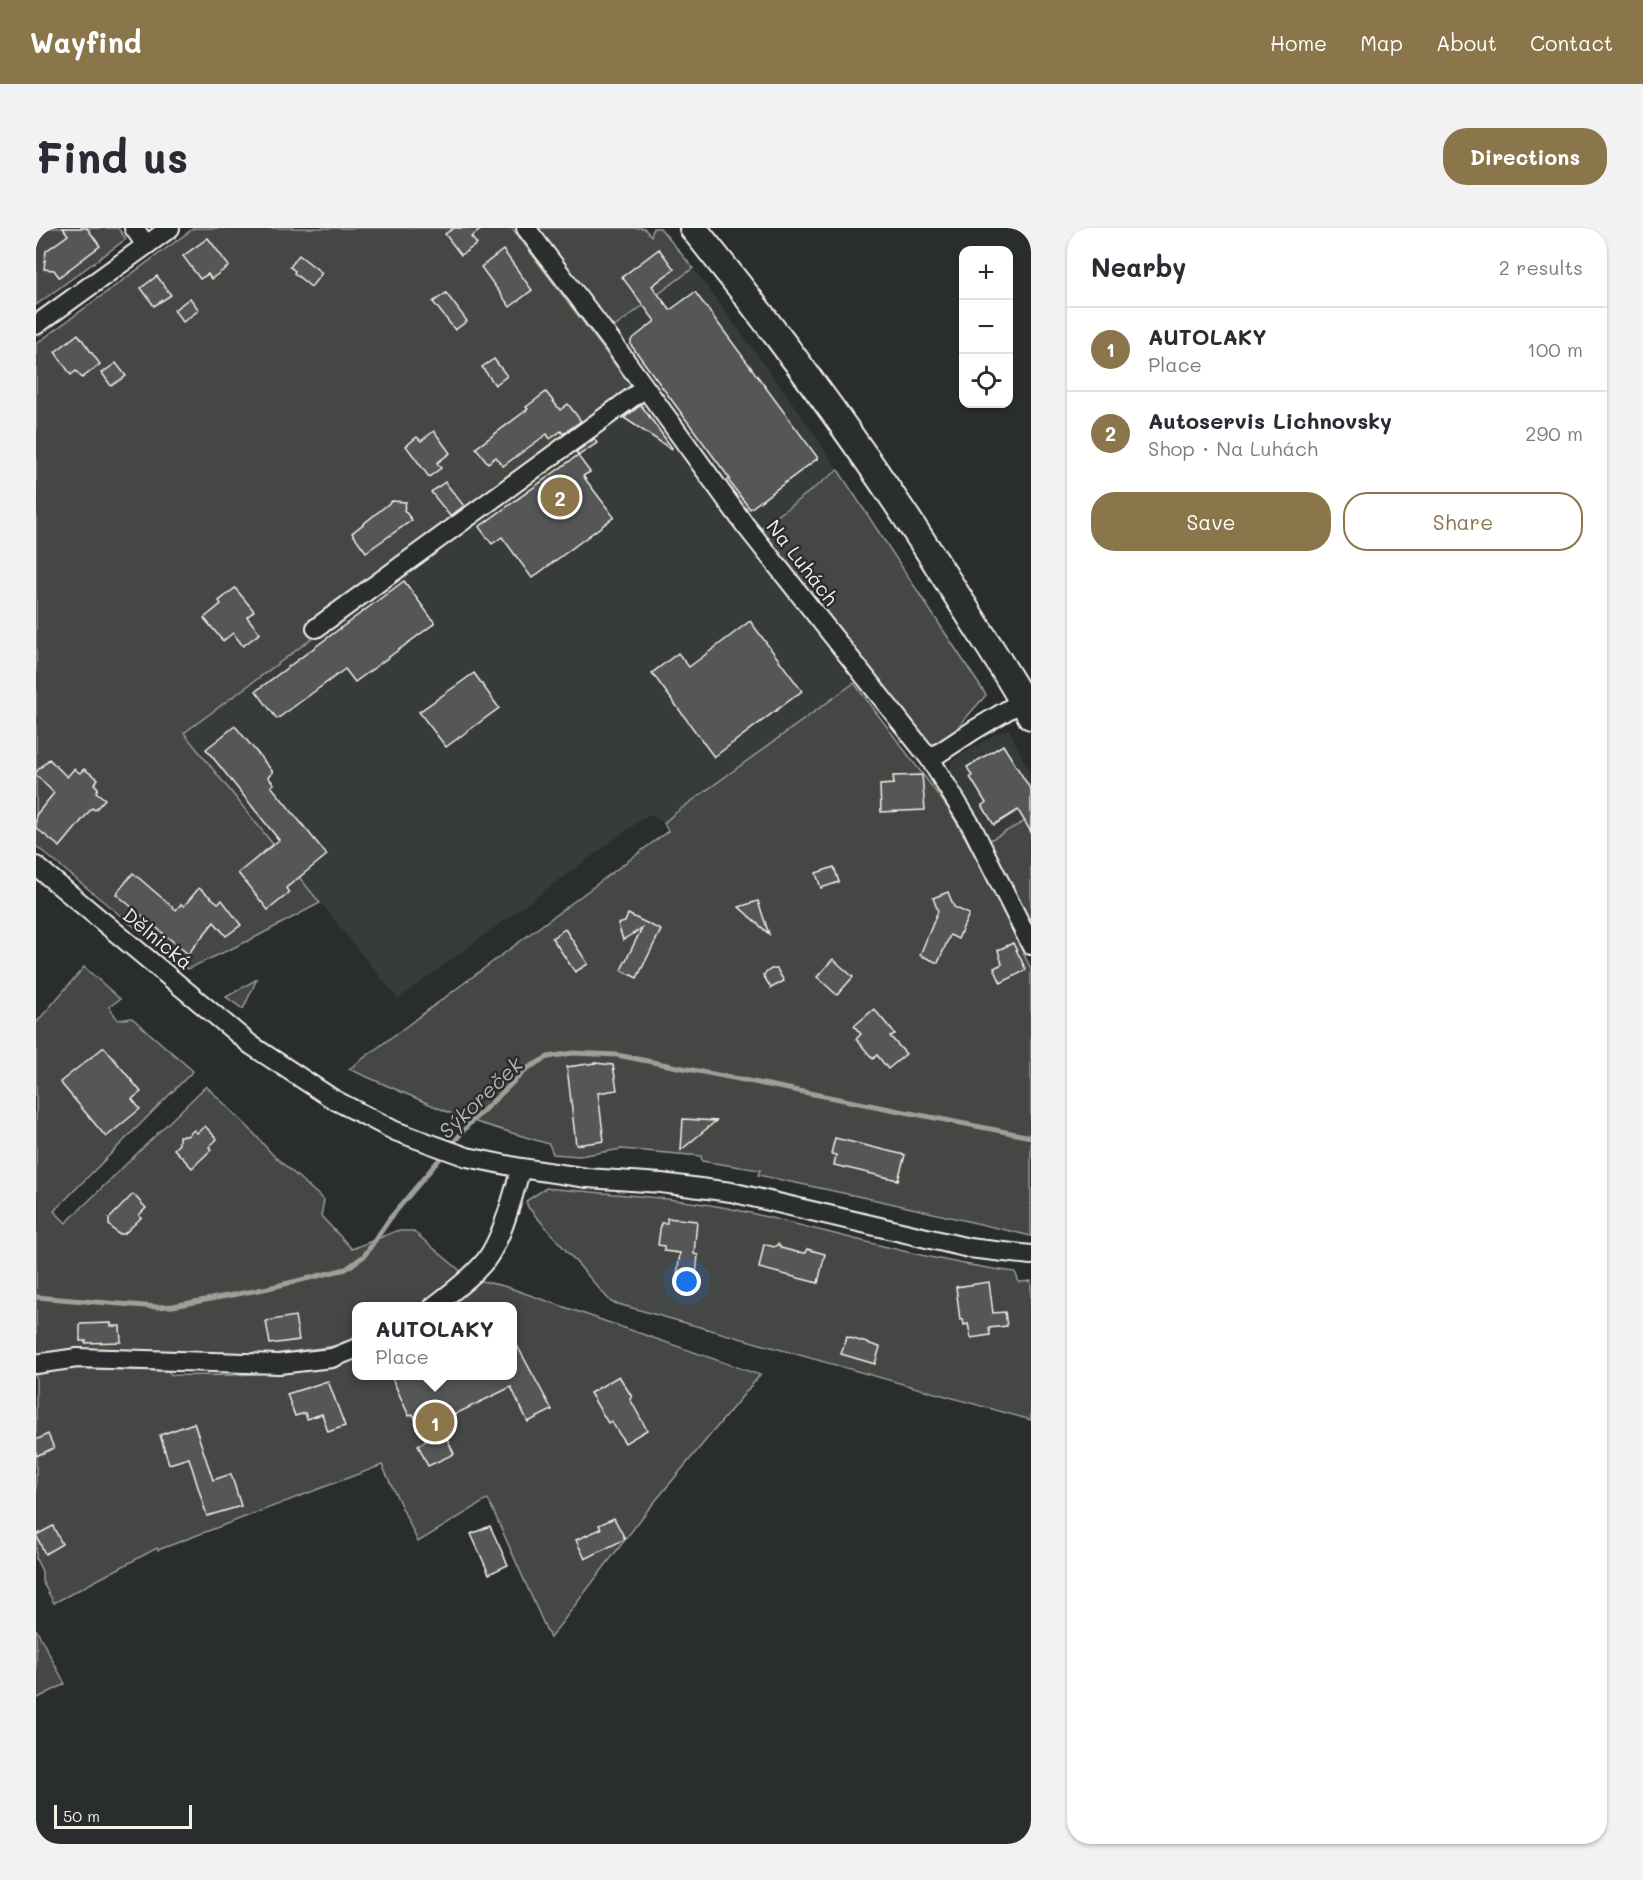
<!DOCTYPE html>
<html lang="en">
<head>
<meta charset="utf-8">
<style>
  :root { --surface:#fff; --page:#f2f2f3; --text:#2b2b33; --muted:#7c7c81; --line:#e1e1e2; --accent:#8a764a }
  body { margin:0; font-family:Mali,sans-serif; background:var(--page); color:var(--text) }
  .controls { position:absolute; right:18px; top:18px; display:grid; overflow:hidden; border-radius:12px; box-shadow:0 2px 4px #0004 }
  .controls button { width:54px; height:54px; display:grid; place-items:center; padding:0; border:0; border-bottom:2px solid var(--line); background:var(--surface); color:var(--text); font:30px sans-serif }
  .scale { position:absolute; left:18px; bottom:15px; width:138px; box-sizing:border-box; padding-left:6px; border:3px solid #f4f1e8; border-top:0; font-size:16px; line-height:21px; white-space:nowrap; color:#f4f1e8; -webkit-text-stroke:4px #2a2d2e; paint-order:stroke }
  .you { position:absolute; left:651px; top:1054px; width:21px; height:21px; margin:-15px; border:4px solid #fff; border-radius:50%; background:#1a73e8; box-shadow:0 0 0 9px #1a73e833 }
  .badge { display:grid; place-items:center; width:39px; height:39px; border-radius:50%; background:var(--accent); color:#fff; font-size:20px; font-weight:700 }
  .pin { position:absolute; translate:-50% -50%; border:3px solid #fff; box-shadow:0 2px 6px #0006 }
  .popup { position:absolute; left:316px; top:1074px; width:165px; height:78px; box-sizing:border-box; display:grid; place-content:center; border-radius:12px; background:var(--surface); filter:drop-shadow(0 2px 4px #0005); font-size:20px; white-space:nowrap; color:var(--muted) }
  .popup b { font-size:22px; color:var(--text) }
  .popup::after { content:''; position:absolute; left:50%; top:100%; margin-left:-12px; border:12px solid transparent; border-top-color:var(--surface) }
  .list { margin:0; padding:0; list-style:none }
  h2 { display:flex; justify-content:space-between; align-items:center; height:78px; margin:0; padding:0 24px; font-size:26px }
  h2 small { font-size:20px; font-weight:400; color:var(--muted) }
  .list li { display:grid; grid-template-columns:39px 1fr auto; gap:18px; align-items:center; box-sizing:border-box; height:84px; padding:0 24px; border-top:2px solid var(--line) }
  .list b { display:block; font-size:22px; white-space:nowrap }
  .list p { margin:0; font-size:20px; white-space:nowrap; color:var(--muted) }
  .list em { font-size:20px; font-style:normal; color:var(--muted) }
  .actions { display:flex; gap:12px; padding:18px 24px }
  .actions a { flex:1; padding:14px 0; border:2px solid var(--accent); border-radius:24px; text-align:center; font-size:21px; color:var(--accent) }
  .actions .main { background:var(--accent); color:#fff }
  .icon { flex:none; width:33px; height:33px; fill:none; stroke:currentColor; stroke-width:2; stroke-linecap:round; stroke-linejoin:round }
  .map { position:relative; flex:none; width:995px; height:1616px; overflow:hidden; border-radius:24px }
  header { display:flex; align-items:center; gap:36px; box-sizing:border-box; height:84px; padding:0 30px; background:var(--accent); color:#fff }
  header strong { font-size:28px }
  nav { display:flex; gap:33px; margin-inline-start:auto; font-size:21px }
  .intro { display:flex; align-items:center; justify-content:space-between; box-sizing:border-box; height:144px; padding:0 36px }
  h1 { margin:0; font-size:42px }
  .button { padding:15px 27px; border-radius:24px; background:var(--accent); color:#fff; font-size:21px; font-weight:700 }
  main { display:flex; gap:36px; padding:0 36px }
  aside { flex:1; background:var(--surface); border-radius:24px; box-shadow:0 2px 4px #0004 }
  .map>svg:first-child { display:block }
  .built { fill:#373a3a }
  .green { fill:#444645; stroke:#9c9c96; stroke-width:1.5 }
  .lines { fill:none; stroke-linecap:round; stroke-linejoin:round }
  .stream { stroke:#9f9f9a; stroke-width:5 }
  .building { fill:#555756; stroke:#f4f1e8; stroke-width:1.5 }
  .street-casing { stroke:#f4f1e8; stroke-width:22 }
  .secondary-casing { stroke:#f4f1e8; stroke-width:30 }
  .street { stroke:#2a2d2e; stroke-width:18 }
  .secondary { stroke:#2a2d2e; stroke-width:26 }
  .labels { text-anchor:middle; dominant-baseline:central; stroke-width:5; stroke-linejoin:round; paint-order:stroke }
  .street-label { font-size:20px; fill:#f4f1e8; stroke:#2a2d2e }
  .water-label { font-size:21px; font-style:italic; fill:#b5b3ae; stroke:#2a2d2e }
</style>
</head>
<body>
<header>
<strong>Wayfind</strong>
<nav><a>Home</a><a>Map</a><a>About</a><a>Contact</a></nav>
</header>
<div class="intro"><h1>Find us</h1><a class="button">Directions</a></div>
<main>
<div class="map">
<svg width="995" height="1616" viewBox="0 0 995 1616">
  <rect width="100%" height="100%" fill="#2a2d2e"/>
  <filter id="ink" filterUnits="userSpaceOnUse"><feTurbulence type="fractalNoise" baseFrequency=".0167" numOctaves="2"/><feDisplacementMap in="SourceGraphic" scale="12" xChannelSelector="R" yChannelSelector="G"/><feConvolveMatrix kernelMatrix="1 2 1 2 8 2 1 2 1" color-interpolation-filters="sRGB"/></filter>
  <g filter="url(#ink)">
    <g class="built">
      <path d="M657,40L764,185L802,242L724,301L577,100Z"/>
      <path d="M604,168L818,455L628,595L613,586L362,771L148,506Z"/>
      <path d="M973,501L995,548V590L952,613L910,546L916,537L913,534L961,505Z"/>
    </g>
    <g class="green">
      <path d="M0,0H82L90,11L0,77Z"/>
      <path d="M158,0H476L596,159L282,406L148,505L284,675L216,711L152,741L143,736L0,618V116Z"/>
      <path d="M502,0H608L615,8L617,0H624L657,40L577,100Z"/>
      <path d="M802,242L950,467L908,515L887,516L830,446L724,301Z"/>
      <path d="M818,455L912,580L946,639L995,741V1008L854,975L722,947L724,942L666,933L665,928L586,921L543,928L517,926L513,916L423,889L313,841L632,603L628,595L638,586Z"/>
      <path d="M995,590V699L952,613Z"/>
      <path d="M48,739L84,771L73,779L82,792L96,790L157,843L18,983L30,995L170,858L214,901L236,926L288,972L285,988L316,1021L360,1003H377L427,1045L390,1078H321V1114L314,1116L231,1127H144L105,1122H50L0,1127V795Z"/>
      <path d="M221,751L207,781L190,769Z"/>
      <path d="M510,960C573,966 639,969 701,982C794,1003 885,1032 979,1044L983,1054L995,1053V1192L575,1074L492,979L490,973Z"/>
      <path d="M445,1053L468,1058L724,1147L611,1283L514,1410L452,1271L382,1314L346,1237L122,1322L121,1320L18,1375L6,1353V1343L0,1331V1145L28,1140L132,1143L136,1147C180,1148 227,1147 271,1141C288,1138 304,1133 321,1129V1148H477V1078H415Z"/>
      <path d="M0,1401L29,1456L0,1471Z"/>
    </g>
    <g class="lines">
      <path class="stream" d="M0,1069L121,1079L137,1078L228,1061L310,1041L328,1028L355,989L433,896L492,840L512,829L537,825L581,827L995,909"/>
    </g>
    <g class="building">
      <path d="M27,0H51L64,18L23,49L18,42L8,41L10,23L32,7Z"/>
      <path d="M418,0H447L435,9L441,16L425,27L409,6Z"/>
      <path d="M172,10L193,38L175,51L172,46L164,51L147,28Z"/>
      <path d="M623,21L638,41L616,58L634,82L659,64L782,230L714,281L692,252L694,251L595,117V112L619,93L586,49Z"/>
      <path d="M467,22L496,62L474,79L445,39Z"/>
      <path d="M263,27L286,45L275,59L258,45L259,43L254,39Z"/>
      <path d="M121,48L135,67L118,78L105,60Z"/>
      <path d="M410,65L431,93L419,102L397,74Z"/>
      <path d="M154,70L163,82L147,94L138,82Z"/>
      <path d="M42,106L64,136L46,150L40,143L35,147L19,124Z"/>
      <path d="M458,131L471,148L459,157L446,139Z"/>
      <path d="M80,135L90,148L75,158L66,145Z"/>
      <path d="M510,164L524,182L532,176L545,193L527,206L525,203L514,211L511,206L467,238L460,229L452,235L440,220L492,181L490,179Z"/>
      <path d="M605,177L636,220L635,221L588,190Z"/>
      <path d="M398,203L414,225L401,235L405,240L393,249L370,218L381,209L385,213Z"/>
      <path d="M558,211L561,215L542,228L554,244L547,248L578,289L496,350L466,309L456,316L443,299L542,227L540,224Z"/>
      <path d="M409,254L428,278L414,288L395,264Z"/>
      <path d="M356,273L370,274L368,282L376,292L330,324L316,305Z"/>
      <path d="M368,353L399,395L319,454L309,441L241,491L220,463Z"/>
      <path d="M199,360L218,383L211,389L224,405L207,418L197,405L187,413L168,390L185,376L183,373Z"/>
      <path d="M714,393L766,463L678,529L616,445L642,425L653,439Z"/>
      <path d="M438,445L463,480L410,519L383,484Z"/>
      <path d="M199,498L237,544L232,549L238,556L235,558L291,627L250,660L253,665L232,682L202,645L243,612L170,521Z"/>
      <path d="M967,517L995,562V604L982,582L958,597L946,577L950,575L934,549L936,548L931,539Z"/>
      <path d="M13,531L31,549L38,541L44,545L48,541L62,551L58,556L62,560L60,564L69,571L59,582L56,580L24,619L0,600V587L18,565L0,547V544Z"/>
      <path d="M886,547L889,582L845,584L844,557L858,556L857,548Z"/>
      <path d="M798,639L803,654L785,660L780,645Z"/>
      <path d="M97,645L140,682L145,676L148,678L163,660L182,675L186,672L205,697L190,708L178,694L152,726L80,666Z"/>
      <path d="M912,664L918,679L933,686L922,711L914,707L902,735L884,727L902,683L897,670Z"/>
      <path d="M722,673L733,706L703,679Z"/>
      <path d="M592,686L625,702L601,750L585,742L606,700L587,712L582,696L589,694Z"/>
      <path d="M529,701L552,736L539,744L516,710Z"/>
      <path d="M977,715L990,742L965,755L958,740L966,736L962,722Z"/>
      <path d="M797,731L817,749L801,767L781,749Z"/>
      <path d="M735,741H741L748,753L735,760L727,747Z"/>
      <path d="M838,781L859,806L854,808L870,826L852,841L841,827L837,831L820,811L825,806L818,798Z"/>
      <path d="M68,819L105,864L96,871L104,881L70,909L24,854Z"/>
      <path d="M559,835L577,837L581,862L562,865L568,913L540,917L531,839Z"/>
      <path d="M647,891L680,893L645,922Z"/>
      <path d="M169,898L181,911L173,919L175,922L156,940L138,921L143,916V908H151L158,902L161,905Z"/>
      <path d="M799,910L869,927L862,952L798,937L800,927L795,926Z"/>
      <path d="M97,966L110,980L103,987L105,990L88,1006H82L73,997V991Z"/>
      <path d="M631,990L661,993L658,1026L662,1027L659,1057L640,1055L644,1025L628,1023V1018L622,1017L625,995H631Z"/>
      <path d="M728,1016L738,1019L742,1016L745,1020L760,1024L770,1025L771,1021L789,1026L782,1055L723,1040Z"/>
      <path d="M953,1054L957,1085L969,1084L971,1098L953,1100L954,1107L935,1110L932,1096L928,1097L927,1091L924,1092L920,1059Z"/>
      <path d="M259,1088L263,1112L234,1116L230,1093Z"/>
      <path d="M75,1095V1098H84L85,1114L49,1115L50,1113H44V1096Z"/>
      <path d="M811,1109L844,1119L839,1136L805,1126Z"/>
      <path d="M477,1110L516,1182L492,1194L475,1159L413,1189L419,1201L409,1206L418,1226L392,1238L382,1217L390,1213L377,1186L373,1188L355,1148H477Z"/>
      <path d="M583,1148L596,1169L594,1171L611,1202L589,1215L575,1193L572,1195L554,1165Z"/>
      <path d="M292,1153L309,1198L292,1204L286,1186L271,1191L269,1185L259,1188L251,1166Z"/>
      <path d="M158,1195L177,1252L195,1246L205,1278L171,1288L153,1230L133,1236L124,1207Z"/>
      <path d="M12,1206L18,1220L0,1228V1212Z"/>
      <path d="M578,1290L589,1311L549,1331L540,1312L565,1301L563,1297Z"/>
      <path d="M17,1298L26,1316L9,1326L0,1307Z"/>
      <path d="M454,1298L472,1337L453,1346L435,1306Z"/>
    </g>
    <g class="lines">
      <defs>
        <g id="street">
          <path d="M98,0L110,17"/>
          <path d="M490,0L576,114L709,297L894,531L936,599L995,717"/>
          <path d="M0,97L134,0"/>
          <path d="M280,400L609,160"/>
          <path d="M894,531L938,502L995,468"/>
          <path d="M0,638L215,817L297,871L359,903L431,929L485,940L551,950L625,955L695,964L933,1020L995,1027"/>
          <path d="M398,1078C416,1064 435,1050 450,1032C467,1009 477,967 485,940"/>
          <path d="M0,1136L41,1130L243,1136L296,1130L321,1120"/>
        </g>
        <path id="secondary" d="M657,0C755,121 846,247 929,380C951,415 975,451 995,488"/>
      </defs>
      <use href="#street" class="street-casing"/>
      <use href="#secondary" class="secondary-casing"/>
      <use href="#street" class="street"/>
      <use href="#secondary" class="secondary"/>
    </g>
  </g>
  <g class="labels">
    <g class="street-label">
      <text transform="translate(767 334) rotate(52)">Na Luhách</text>
      <text transform="translate(122 710) rotate(40)">Dělnická</text>
    </g>
    <g class="water-label">
      <text transform="translate(444 869) rotate(-44)">Sýkoreček</text>
    </g>
  </g>
</svg>
<div class="controls">
<button>+</button>
<button>−</button>
<button><svg class="icon" aria-label="locate" viewBox="0 0 24 24"><circle cx="12" cy="12" r="6"/><path d="M12 2v4M12 18v4M2 12h4M18 12h4"/></svg></button>
</div>
<div class="scale">50 m</div>
<div class="you"></div>
<div class="pin badge" style="left:399px;top:1194px">1</div>
<div class="popup"><b>AUTOLAKY</b>Place</div>
<div class="pin badge" style="left:524px;top:269px">2</div>
</div>
<aside>
<h2>Nearby<small>2 results</small></h2>
<ul class="list">
<li><span class="badge">1</span><div><b>AUTOLAKY</b><p>Place</p></div><em>100 m</em></li>
<li><span class="badge">2</span><div><b>Autoservis Lichnovsky</b><p>Shop · Na Luhách</p></div><em>290 m</em></li>
</ul>
<div class="actions"><a class="main">Save</a><a>Share</a></div>
</aside>
</main>
</body>
</html>
